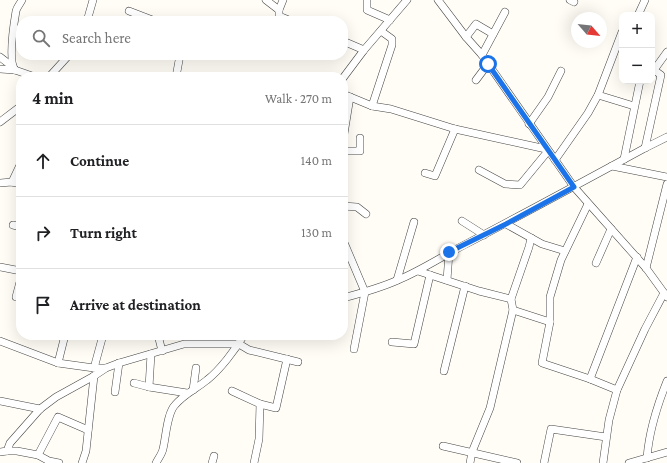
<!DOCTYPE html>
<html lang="en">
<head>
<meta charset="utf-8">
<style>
  :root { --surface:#fff; --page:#f6f6f6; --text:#202124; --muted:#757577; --line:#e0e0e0 }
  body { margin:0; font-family:"Crimson Pro",serif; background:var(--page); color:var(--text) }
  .controls { position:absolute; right:12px; top:12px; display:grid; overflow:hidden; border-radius:8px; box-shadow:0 4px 16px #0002 }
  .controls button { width:36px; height:36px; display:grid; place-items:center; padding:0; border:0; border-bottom:1px solid var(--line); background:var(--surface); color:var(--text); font:20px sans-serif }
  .compass { position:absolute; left:571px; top:12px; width:36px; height:36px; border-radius:50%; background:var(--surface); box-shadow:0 4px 16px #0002; rotate:118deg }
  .stop { position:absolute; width:12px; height:12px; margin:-9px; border:3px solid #1a73e8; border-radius:50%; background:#fff }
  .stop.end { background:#1a73e8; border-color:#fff; box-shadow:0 1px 4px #0008 }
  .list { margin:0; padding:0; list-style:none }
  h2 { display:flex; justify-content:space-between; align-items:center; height:52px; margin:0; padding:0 16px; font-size:17px }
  h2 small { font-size:13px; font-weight:400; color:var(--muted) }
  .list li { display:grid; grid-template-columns:26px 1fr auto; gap:12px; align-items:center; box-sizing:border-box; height:72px; padding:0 16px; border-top:1px solid var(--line) }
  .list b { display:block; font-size:15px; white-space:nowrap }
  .list em { font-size:13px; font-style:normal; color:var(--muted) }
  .icon { flex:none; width:22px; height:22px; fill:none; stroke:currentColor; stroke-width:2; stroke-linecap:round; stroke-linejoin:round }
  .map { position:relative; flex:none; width:667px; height:463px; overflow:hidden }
  .search { position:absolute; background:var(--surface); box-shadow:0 4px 16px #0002; left:16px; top:16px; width:332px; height:44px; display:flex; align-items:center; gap:10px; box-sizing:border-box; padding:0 14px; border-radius:16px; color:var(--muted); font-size:15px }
  .panel { position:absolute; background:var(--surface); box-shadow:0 4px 16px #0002; left:16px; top:72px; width:332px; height:268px; border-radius:16px }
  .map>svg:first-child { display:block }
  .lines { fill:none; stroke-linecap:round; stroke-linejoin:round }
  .street-casing { stroke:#444; stroke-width:8 }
  .street { stroke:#fff; stroke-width:7 }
  .route { stroke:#1a73e8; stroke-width:5 }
</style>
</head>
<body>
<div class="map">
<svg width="667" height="463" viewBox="0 0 667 463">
  <rect width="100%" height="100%" fill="#fffdf5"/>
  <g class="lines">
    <defs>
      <g id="street">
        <path d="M266,0L279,10V16L291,21"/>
        <path d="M367,0V10L390,20"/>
        <path d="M438,0L466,37L482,55L574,187L646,268L667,297"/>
        <path d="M570,0L574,2"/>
        <path d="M279,10L283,0"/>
        <path d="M129,11L155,21"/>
        <path d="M639,13L645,0"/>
        <path d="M87,21L93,0"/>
        <path d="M466,37L476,24L493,34"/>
        <path d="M343,41L364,50"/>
        <path d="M482,55L505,12"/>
        <path d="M0,57L13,67"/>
        <path d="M0,69L15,70L35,77"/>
        <path d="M652,69L654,70L667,52"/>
        <path d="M15,70C8,61 14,23 16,11C17,7 20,4 22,0"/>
        <path d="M49,77L69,55"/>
        <path d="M176,77L180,55"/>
        <path d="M343,78L364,50L407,0"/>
        <path d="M476,80L488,64"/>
        <path d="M343,94L372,106L391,109L455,129L546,149"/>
        <path d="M598,95L634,106"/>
        <path d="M372,106L392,45V39L381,31"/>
        <path d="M0,122L21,106"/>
        <path d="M529,124L548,97L561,71"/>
        <path d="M343,140L350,97"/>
        <path d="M645,148L661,75L654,70"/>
        <path d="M343,151H360V138"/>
        <path d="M624,159L640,81"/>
        <path d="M555,160L588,113L598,95L622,32"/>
        <path d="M612,166L667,177"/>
        <path d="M479,170L505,184L520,185L548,151"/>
        <path d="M425,173L435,176L455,129"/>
        <path d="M12,182L21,163"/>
        <path d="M0,183L12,182L21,184"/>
        <path d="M588,204L561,260L550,297V322L542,363L590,379L617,390"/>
        <path d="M343,206L357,207L366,214"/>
        <path d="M462,221L484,235"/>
        <path d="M506,224L542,244L565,251"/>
        <path d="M13,225L21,227"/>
        <path d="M343,240L365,292L354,349"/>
        <path d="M596,263L611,229"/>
        <path d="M0,267L21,271"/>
        <path d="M646,268L667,184"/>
        <path d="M418,271L479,291L511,299"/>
        <path d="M397,280L414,222"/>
        <path d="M447,280L449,253"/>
        <path d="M16,297L21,278"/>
        <path d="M343,298C362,293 380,288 398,280C422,270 444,255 468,243C527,212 586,180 645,148L667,137"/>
        <path d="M513,310L550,322"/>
        <path d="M158,335L162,351"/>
        <path d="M0,341L58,363L94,368H105"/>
        <path d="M392,342L414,344L430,275"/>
        <path d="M58,363L65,335"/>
        <path d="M94,368L103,335"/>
        <path d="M444,371L465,286"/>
        <path d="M590,379L637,257"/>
        <path d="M134,383L149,387L151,354"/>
        <path d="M149,387L187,393"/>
        <path d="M193,390L196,368"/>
        <path d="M232,391L260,404L259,439L254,463"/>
        <path d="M115,392L119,363"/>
        <path d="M0,401L40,409"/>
        <path d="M260,404L276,408L287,359"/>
        <path d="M443,446L517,463"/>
        <path d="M7,451H17L38,455L49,461L59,463"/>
        <path d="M0,452L7,451L10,443L40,409L56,397L94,376L106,368L119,363L184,344H239L249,350L298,362"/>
        <path d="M38,455L58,417L88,430"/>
        <path d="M647,458C649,430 657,406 667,381"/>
        <path d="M82,463L86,451L94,376"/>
        <path d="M156,463C158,459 162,454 163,449C166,437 167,413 175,405C184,394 196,389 207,380C220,370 235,350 244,335"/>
        <path d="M212,463L214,456"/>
        <path d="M470,463L472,452L490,408L513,310L511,299L529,247L531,238"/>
        <path d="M544,463L551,429L606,437"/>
        <path d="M603,463L609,420L617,390L645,329L664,293"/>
        <path d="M629,463L667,452"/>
      </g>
    </defs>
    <use href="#street" class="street-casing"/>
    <use href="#street" class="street"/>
  </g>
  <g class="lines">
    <path class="route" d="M449,252L506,224L574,187L488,64"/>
  </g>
</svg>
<div class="controls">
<button>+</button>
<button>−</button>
</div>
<svg class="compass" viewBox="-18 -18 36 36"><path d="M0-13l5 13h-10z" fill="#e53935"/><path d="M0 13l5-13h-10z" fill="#757577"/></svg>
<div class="stop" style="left:488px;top:64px"></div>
<div class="stop end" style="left:449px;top:252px"></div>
<div class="search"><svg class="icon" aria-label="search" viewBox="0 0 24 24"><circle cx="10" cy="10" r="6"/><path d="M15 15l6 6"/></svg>Search here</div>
<section class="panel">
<h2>4 min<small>Walk · 270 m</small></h2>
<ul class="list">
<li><svg class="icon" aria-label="ahead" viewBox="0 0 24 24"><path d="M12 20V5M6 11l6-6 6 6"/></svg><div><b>Continue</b></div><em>140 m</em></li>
<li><svg class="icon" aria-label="right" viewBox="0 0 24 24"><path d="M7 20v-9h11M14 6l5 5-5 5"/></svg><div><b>Turn right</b></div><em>130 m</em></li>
<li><svg class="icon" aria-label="arrive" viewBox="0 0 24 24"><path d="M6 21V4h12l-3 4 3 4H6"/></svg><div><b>Arrive at destination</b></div></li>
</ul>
</section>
</div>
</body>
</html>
